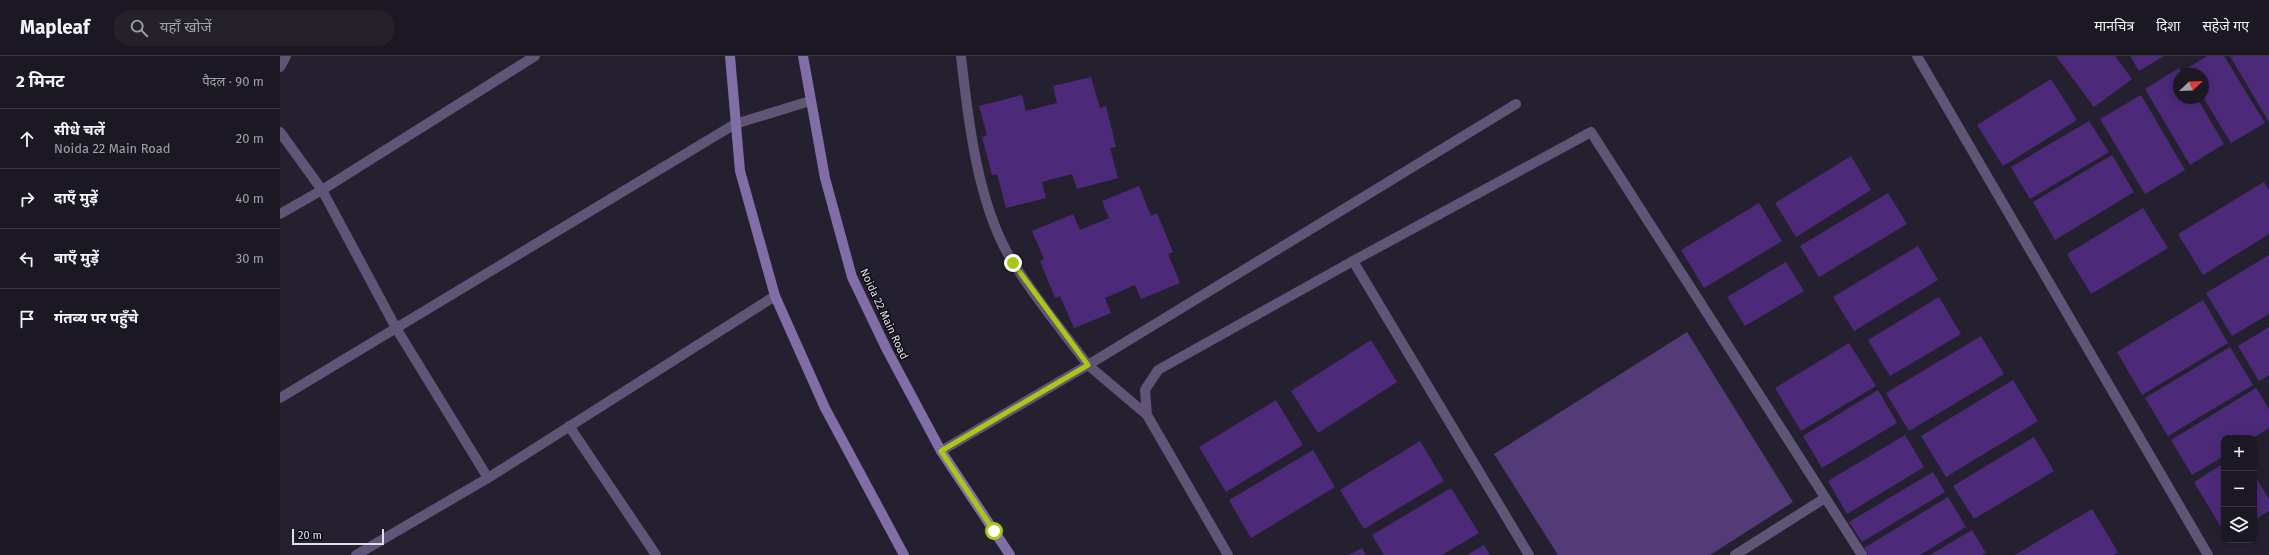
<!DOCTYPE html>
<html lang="hi">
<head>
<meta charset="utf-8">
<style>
  :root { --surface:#1c1823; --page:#25212b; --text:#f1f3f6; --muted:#a0a0a6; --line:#3a3741 }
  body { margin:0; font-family:"Fira Sans","Noto Sans Devanagari",sans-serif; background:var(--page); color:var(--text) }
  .controls { position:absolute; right:12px; bottom:12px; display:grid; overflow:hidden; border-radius:8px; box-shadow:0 2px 10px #0003 }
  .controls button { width:36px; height:36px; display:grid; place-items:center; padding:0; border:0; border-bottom:1px solid var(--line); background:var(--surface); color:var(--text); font:20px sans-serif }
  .compass { position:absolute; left:1893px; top:12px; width:36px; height:36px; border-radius:50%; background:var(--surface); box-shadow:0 2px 10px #0003; rotate:67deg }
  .scale { position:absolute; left:12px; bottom:10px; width:92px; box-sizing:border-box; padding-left:4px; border:2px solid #e1dee8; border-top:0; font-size:11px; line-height:14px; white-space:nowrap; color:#e1dee8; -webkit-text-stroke:3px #0d0b12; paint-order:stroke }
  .stop { position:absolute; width:12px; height:12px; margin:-9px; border:3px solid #aac718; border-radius:50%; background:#fff }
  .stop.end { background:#aac718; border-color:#fff; box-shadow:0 1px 4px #0008 }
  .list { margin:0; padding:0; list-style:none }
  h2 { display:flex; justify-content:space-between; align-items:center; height:52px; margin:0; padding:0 16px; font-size:17px }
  h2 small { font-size:13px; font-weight:400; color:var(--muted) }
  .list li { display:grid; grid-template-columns:26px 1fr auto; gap:12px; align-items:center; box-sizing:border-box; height:60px; padding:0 16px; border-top:1px solid var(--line) }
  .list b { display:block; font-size:15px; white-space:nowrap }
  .list p { margin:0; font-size:13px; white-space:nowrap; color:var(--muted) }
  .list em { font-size:13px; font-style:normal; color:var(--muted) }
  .icon { flex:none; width:22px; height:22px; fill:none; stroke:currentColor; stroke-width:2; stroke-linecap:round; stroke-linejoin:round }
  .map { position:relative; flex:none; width:1989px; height:499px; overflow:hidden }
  header { display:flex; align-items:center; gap:24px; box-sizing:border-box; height:56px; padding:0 20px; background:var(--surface); border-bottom:1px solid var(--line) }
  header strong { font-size:19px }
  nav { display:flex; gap:22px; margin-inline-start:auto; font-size:14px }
  .search { width:280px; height:36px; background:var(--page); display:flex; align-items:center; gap:10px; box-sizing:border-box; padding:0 14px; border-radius:16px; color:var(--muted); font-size:15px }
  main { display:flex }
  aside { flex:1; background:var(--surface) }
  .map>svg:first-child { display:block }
  .park { fill:#533b78 }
  .building { fill:#4c2a79 }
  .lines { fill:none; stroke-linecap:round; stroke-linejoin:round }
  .street { stroke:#605477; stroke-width:10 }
  .secondary { stroke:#826ea7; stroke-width:10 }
  .route { stroke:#aac718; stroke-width:5 }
  .labels { text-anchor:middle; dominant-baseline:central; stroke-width:3; stroke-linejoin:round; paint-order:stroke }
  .street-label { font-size:11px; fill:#e1dee8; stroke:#0d0b12 }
</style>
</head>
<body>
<header>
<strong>Mapleaf</strong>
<div class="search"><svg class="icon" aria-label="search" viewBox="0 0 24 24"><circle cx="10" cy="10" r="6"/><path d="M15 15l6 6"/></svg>यहाँ खोजें</div>
<nav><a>मानचित्र</a><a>दिशा</a><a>सहेजे गए</a></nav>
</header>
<main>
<aside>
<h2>2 मिनट<small>पैदल · 90 m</small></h2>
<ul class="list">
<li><svg class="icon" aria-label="ahead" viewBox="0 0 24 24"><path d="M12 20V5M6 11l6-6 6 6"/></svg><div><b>सीधे चलें</b><p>Noida 22 Main Road</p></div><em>20 m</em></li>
<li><svg class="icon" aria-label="right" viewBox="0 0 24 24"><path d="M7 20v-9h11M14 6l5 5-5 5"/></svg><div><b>दाएँ मुड़ें</b></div><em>40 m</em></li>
<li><svg class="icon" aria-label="left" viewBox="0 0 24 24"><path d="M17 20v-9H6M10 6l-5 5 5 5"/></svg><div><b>बाएँ मुड़ें</b></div><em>30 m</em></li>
<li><svg class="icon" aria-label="arrive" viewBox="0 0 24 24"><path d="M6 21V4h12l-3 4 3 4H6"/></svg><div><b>गंतव्य पर पहुँचे</b></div></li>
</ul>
</aside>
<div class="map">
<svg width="1989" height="499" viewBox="0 0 1989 499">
  <rect width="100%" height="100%" fill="#25202f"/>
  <path class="park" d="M1407,276L1513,446L1430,499H1278L1214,398Z"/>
  <g class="building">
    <path d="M1776,0H1835L1852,23L1814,51Z"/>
    <path d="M1850,0H1884L1859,15Z"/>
    <path d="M1927,0H1944L1985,67L1951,87L1923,41V18H1909L1906,13Z"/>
    <path d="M1950,0H1989V66Z"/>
    <path d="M1899,12L1902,18H1899V42H1917L1944,88L1910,109L1865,33Z"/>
    <path d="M811,21L820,52L826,50L836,91L830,92L838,122L797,133L792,118L762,126L766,142L726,152L717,118L712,119L702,81L707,79L699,50L742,39L746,55L777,47L773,30Z"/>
    <path d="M1771,23L1797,64L1723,110L1697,69Z"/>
    <path d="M1861,39L1905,114L1865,138L1820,63Z"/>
    <path d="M1809,65L1829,96L1750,143L1731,111Z"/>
    <path d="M1832,99L1854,136L1775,184L1753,146Z"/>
    <path d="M1571,100L1591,134L1516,181L1495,147Z"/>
    <path d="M1984,126L1989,134V178L1923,219L1898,178Z"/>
    <path d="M859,130L871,160L877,157L893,196L888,198L900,227L861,243L855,229L825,242L831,257L794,272L780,240L775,242L760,205L764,203L752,175L793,158L800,174L829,162L822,145Z"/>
    <path d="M1608,137L1627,168L1539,221L1520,190Z"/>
    <path d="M1479,147L1502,185L1424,232L1401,194Z"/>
    <path d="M1863,152L1888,192L1811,238L1787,198Z"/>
    <path d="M1638,190L1658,224L1574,275L1553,241Z"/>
    <path d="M1989,199V258L1952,280L1926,237Z"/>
    <path d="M1506,206L1524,235L1465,270L1447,241Z"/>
    <path d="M1659,241L1681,278L1610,320L1588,284Z"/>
    <path d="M1923,244L1948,287L1862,339L1837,296Z"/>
    <path d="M1989,271V319L1979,325L1958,290Z"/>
    <path d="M1701,280L1724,318L1629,375L1606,337Z"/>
    <path d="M1091,284L1117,326L1038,377L1011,335Z"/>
    <path d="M1569,287L1596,330L1521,375L1495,332Z"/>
    <path d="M1950,291L1973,329L1888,380L1865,342Z"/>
    <path d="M1733,324L1758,365L1666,421L1641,380Z"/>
    <path d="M1976,332L1989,353V372L1973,382H1944V400L1912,419L1891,384Z"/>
    <path d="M1598,334L1617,367L1542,412L1523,380Z"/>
    <path d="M996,344L1023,389L946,436L919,391Z"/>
    <path d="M1625,379L1644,411L1567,458L1548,425Z"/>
    <path d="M1754,381L1774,415L1694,463L1673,430Z"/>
    <path d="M1140,385L1164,425L1084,473L1060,434Z"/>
    <path d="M1033,394L1055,431L971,482L949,444Z"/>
    <path d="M1944,407V476L1914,426Z"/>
    <path d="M1653,416L1665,436L1582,486L1569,466Z"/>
    <path d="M1974,418L1989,443V455L1974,464Z"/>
    <path d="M1171,432L1199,477L1162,499H1104L1092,479Z"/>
    <path d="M1668,441L1686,471L1640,499H1588L1584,492Z"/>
    <path d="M1812,453L1838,496L1834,499H1735Z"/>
    <path d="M1692,474L1706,497L1702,499H1650Z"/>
    <path d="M1204,489L1210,499H1187Z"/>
    <path d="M1082,492L1086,499H1069Z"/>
  </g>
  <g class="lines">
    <g class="street">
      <path d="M681,0C688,64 698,153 734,208C756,243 783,276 808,309L1236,48"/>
      <path d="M1637,0L1928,499"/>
      <path d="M0,11L6,0"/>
      <path d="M0,76L42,134L116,272L208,422"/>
      <path d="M0,158L42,134L255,0"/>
      <path d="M1073,205L1249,499"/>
      <path d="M0,342L455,68L530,45"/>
      <path d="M289,370L376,499"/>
      <path d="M661,395L808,309L867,359"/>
      <path d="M76,499L208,422L495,240"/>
      <path d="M948,499L867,359L865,334L878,314L1073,205L1311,76L1582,499"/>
      <path d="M1455,499L1545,442"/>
    </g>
    <g class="secondary">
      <path d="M450,0L460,115L495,240L545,352L624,499"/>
      <path d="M523,0L545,122L572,221L607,294L661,395L730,499"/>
    </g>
  </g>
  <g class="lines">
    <path class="route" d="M714,475L661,395L808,309L733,207"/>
  </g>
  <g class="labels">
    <g class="street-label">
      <text transform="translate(604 258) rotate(65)">Noida 22 Main Road</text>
    </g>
  </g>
</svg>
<div class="controls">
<button>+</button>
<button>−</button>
<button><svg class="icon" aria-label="layers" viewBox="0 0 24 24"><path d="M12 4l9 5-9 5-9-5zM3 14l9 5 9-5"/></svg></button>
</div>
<svg class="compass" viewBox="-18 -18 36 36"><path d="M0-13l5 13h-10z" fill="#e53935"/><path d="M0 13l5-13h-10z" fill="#a0a0a6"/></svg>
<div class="scale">20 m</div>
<div class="stop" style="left:714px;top:475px"></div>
<div class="stop end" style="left:733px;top:207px"></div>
</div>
</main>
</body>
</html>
